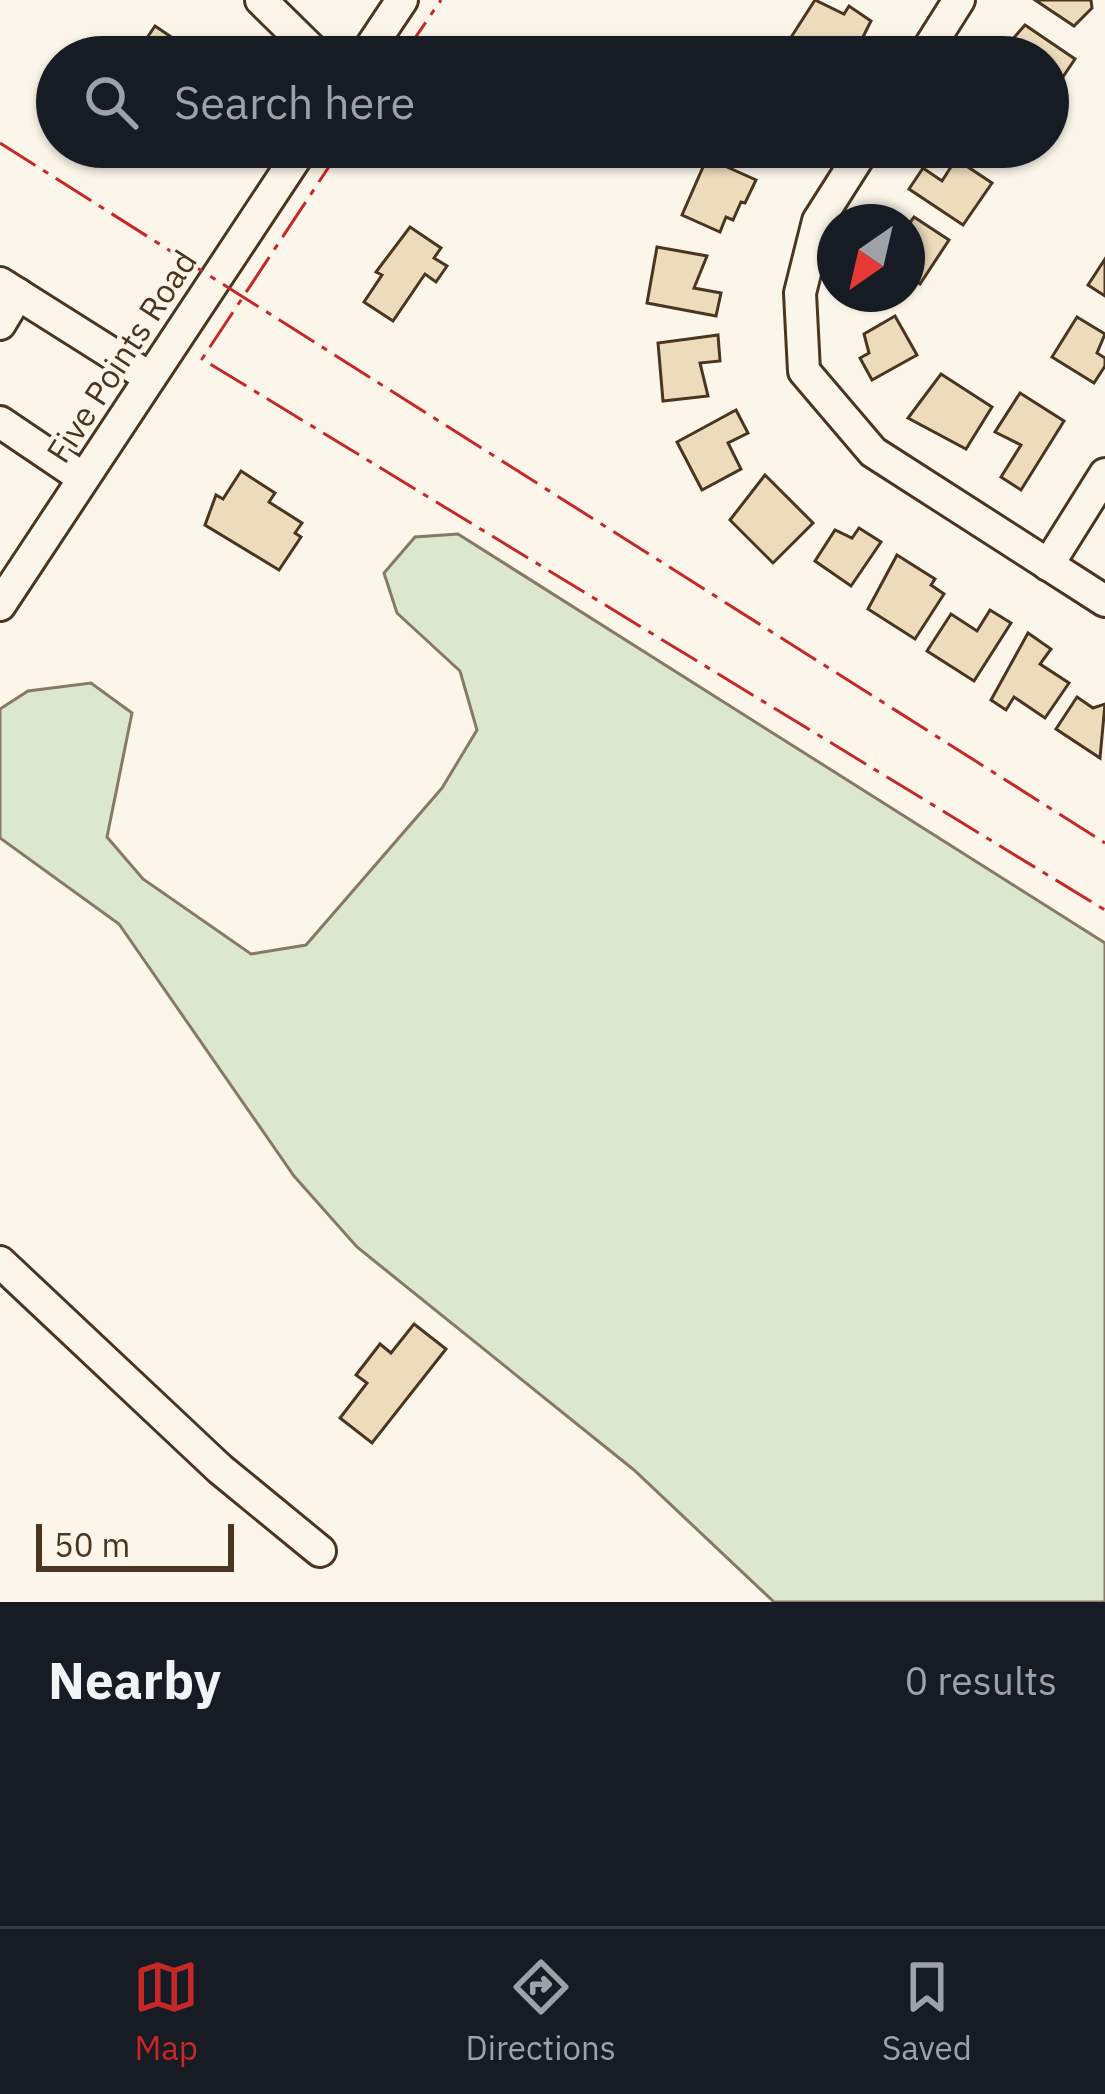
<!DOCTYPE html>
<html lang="en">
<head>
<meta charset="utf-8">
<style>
  :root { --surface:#171b24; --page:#242831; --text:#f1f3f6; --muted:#9ea1a6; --line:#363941; --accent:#c62828 }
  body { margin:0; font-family:"IBM Plex Sans",sans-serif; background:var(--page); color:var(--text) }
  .compass { position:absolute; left:817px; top:204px; width:108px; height:108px; border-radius:50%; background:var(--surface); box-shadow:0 3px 9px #0004; rotate:214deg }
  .scale { position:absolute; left:36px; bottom:30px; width:198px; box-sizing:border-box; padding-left:12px; border:6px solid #4a3520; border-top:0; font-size:33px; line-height:42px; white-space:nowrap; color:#4a3520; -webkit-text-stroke:9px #fbf6e9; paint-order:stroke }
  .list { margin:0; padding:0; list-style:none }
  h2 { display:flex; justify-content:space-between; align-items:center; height:156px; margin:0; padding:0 48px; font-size:51px }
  h2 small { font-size:39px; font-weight:400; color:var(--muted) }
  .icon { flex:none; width:66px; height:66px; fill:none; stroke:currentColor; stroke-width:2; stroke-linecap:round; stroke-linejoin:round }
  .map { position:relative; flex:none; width:1105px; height:1602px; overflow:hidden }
  .search { position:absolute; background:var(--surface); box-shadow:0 3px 9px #0004; left:36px; right:36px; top:36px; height:132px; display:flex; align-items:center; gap:30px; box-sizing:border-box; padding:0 42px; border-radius:66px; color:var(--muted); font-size:45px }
  .sheet { height:324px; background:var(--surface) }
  nav { display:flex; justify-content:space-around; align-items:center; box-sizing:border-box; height:168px; border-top:3px solid var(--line); background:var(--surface); font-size:33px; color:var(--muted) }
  nav a { display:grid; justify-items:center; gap:6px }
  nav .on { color:var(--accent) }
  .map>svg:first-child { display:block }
  .green { fill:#dce7d0; stroke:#887966; stroke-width:3 }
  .building { fill:#ecdcbc; stroke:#4a3520; stroke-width:3 }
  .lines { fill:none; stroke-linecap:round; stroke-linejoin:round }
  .minor-casing { stroke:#4a3520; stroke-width:36 }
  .minor { stroke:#fbf6e9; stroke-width:30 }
  .power { stroke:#c62828; stroke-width:3; stroke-dasharray:42 9 6 9; stroke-linecap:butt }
  .labels { text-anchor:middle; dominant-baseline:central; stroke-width:9; stroke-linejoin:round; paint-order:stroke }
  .street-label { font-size:33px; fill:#4a3520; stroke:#fbf6e9 }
</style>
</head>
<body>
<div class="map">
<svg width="1105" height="1602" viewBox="0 0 1105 1602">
  <rect width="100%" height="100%" fill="#fbf6e9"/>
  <path class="green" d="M458,534L1105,943V1602H774L634,1470L357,1247L294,1176L119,924L0,838V709L28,691L91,683L132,713L107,837L143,879L251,954L306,945L442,788L477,730L460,671L397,613L384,573L415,537Z"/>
  <g class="building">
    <path d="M815,0L844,14L849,6L871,21L854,55L842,48L836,57H810L788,42Z"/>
    <path d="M1035,0H1091L1092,8L1074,26Z"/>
    <path d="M1025,25L1075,59L1048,99V57H997Z"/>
    <path d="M155,26L189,49L184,57H134Z"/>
    <path d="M707,158L756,180L745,203L741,202L733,220L726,217L720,232L682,215Z"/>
    <path d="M956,159L992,183L963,225L909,189L923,168L942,181Z"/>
    <path d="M914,217L949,240L920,284L907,276V227Z"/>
    <path d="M410,227L441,248L434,258L447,266L436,282L425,274L393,321L364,302L382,275L376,272Z"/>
    <path d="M657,247L707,256L694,288L721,293L716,316L647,303Z"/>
    <path d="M1105,259V296L1088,285Z"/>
    <path d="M895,316L917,355L872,380L860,358L869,353L864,334Z"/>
    <path d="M1077,317L1105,334L1097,353L1105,358V366L1094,383L1052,357Z"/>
    <path d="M718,335L720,361L700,363L708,396L663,401L658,343Z"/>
    <path d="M941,374L992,407L966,449L908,418Z"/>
    <path d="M1020,393L1064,421L1021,490L1001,477L1021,445L995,432Z"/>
    <path d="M736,410L748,433L728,443L741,469L702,490L677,442Z"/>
    <path d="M241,471L275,493L269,502L302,523L295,533L301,537L279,570L205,525L216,495L223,499Z"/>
    <path d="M765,475L813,523L773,563L730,520Z"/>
    <path d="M859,528L881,542L851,586L815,561L835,530L852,538Z"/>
    <path d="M897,555L935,579L931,585L944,594L915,639L868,609Z"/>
    <path d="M990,610L1011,623L974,681L927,651L951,614L977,631Z"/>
    <path d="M1028,633L1051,649L1040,664L1069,683L1045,718L1014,697L1006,710L991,700Z"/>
    <path d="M1077,697L1093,708L1105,704L1100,758L1056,729Z"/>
    <path d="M414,1324L446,1349L372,1443L340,1418L367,1383L356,1375L380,1344L391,1353Z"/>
  </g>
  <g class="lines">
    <defs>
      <g id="minor">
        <path d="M261,0L319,57"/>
        <path d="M364,57L402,0"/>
        <path d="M923,57L959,0"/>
        <path d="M865,147L818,221L800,293L804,371L873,452L1105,601"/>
        <path d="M0,283L149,377"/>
        <path d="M0,324L18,294"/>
        <path d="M0,422L83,478"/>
        <path d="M1048,565L1105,474"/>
        <path d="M0,605L303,147"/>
        <path d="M0,1262L220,1469L320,1551"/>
      </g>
    </defs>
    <use href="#minor" class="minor-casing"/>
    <use href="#minor" class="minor"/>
    <g class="power">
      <path d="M402,57L441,0"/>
      <path d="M0,143L1105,843"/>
      <path d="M342,147L202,359L1105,910"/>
    </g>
  </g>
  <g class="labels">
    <g class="street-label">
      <text transform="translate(121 356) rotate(-57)">Five Points Road</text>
    </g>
  </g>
</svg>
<svg class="compass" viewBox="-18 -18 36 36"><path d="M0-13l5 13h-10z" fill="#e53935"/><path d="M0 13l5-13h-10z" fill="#9ea1a6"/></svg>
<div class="scale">50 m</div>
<div class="search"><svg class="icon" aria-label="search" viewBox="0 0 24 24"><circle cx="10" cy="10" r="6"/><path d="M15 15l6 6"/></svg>Search here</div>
</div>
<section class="sheet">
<h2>Nearby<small>0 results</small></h2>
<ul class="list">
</ul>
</section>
<nav>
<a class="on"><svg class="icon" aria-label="map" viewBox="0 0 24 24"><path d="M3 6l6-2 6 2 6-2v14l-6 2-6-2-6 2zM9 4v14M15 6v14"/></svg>Map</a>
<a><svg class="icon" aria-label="directions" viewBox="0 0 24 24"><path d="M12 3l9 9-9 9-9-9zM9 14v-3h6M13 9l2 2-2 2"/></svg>Directions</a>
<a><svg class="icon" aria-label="saved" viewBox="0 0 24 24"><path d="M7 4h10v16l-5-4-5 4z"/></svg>Saved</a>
</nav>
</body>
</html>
